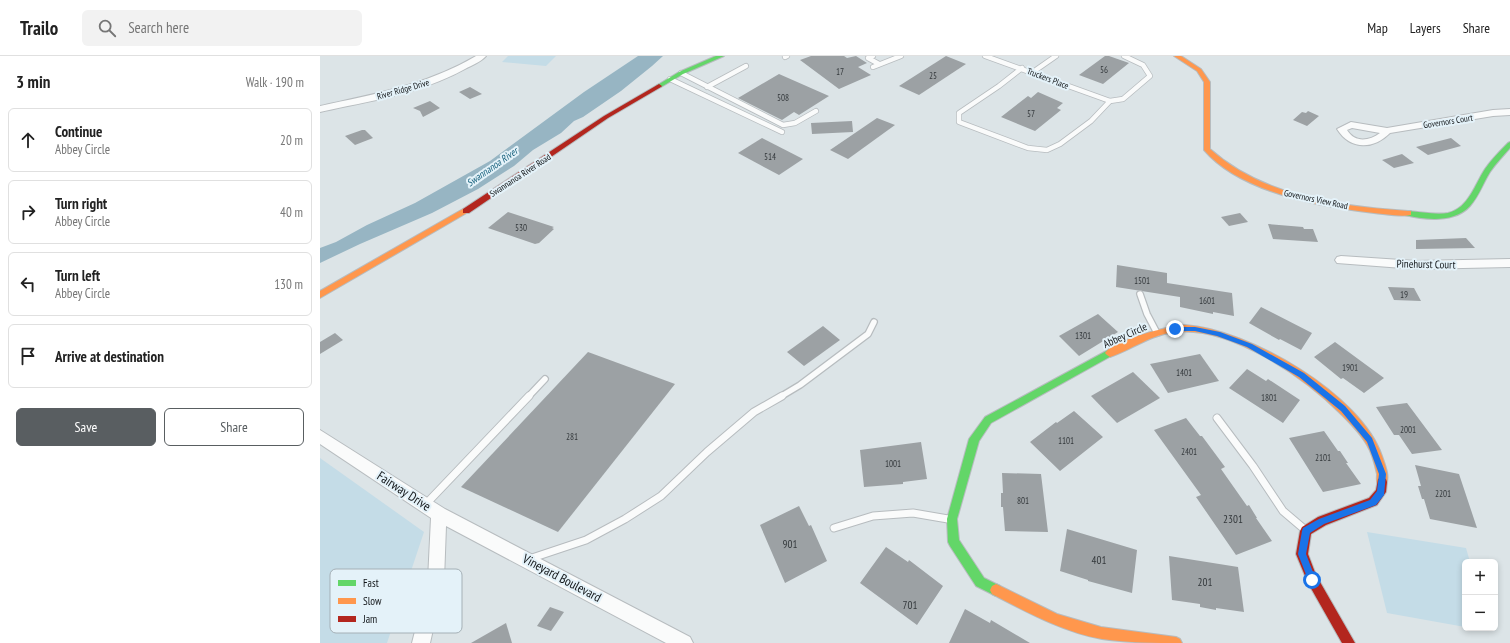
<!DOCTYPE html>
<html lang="en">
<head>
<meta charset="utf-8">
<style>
  :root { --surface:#fff; --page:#f2f2f2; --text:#222; --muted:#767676; --line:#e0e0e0; --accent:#595e61 }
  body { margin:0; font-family:"PT Sans Narrow",sans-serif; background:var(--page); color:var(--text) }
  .controls { position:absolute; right:12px; bottom:12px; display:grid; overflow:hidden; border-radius:6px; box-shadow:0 2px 6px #0003 }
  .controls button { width:36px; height:36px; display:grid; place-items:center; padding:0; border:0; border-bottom:1px solid var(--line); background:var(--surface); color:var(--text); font:20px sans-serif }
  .stop { position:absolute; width:12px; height:12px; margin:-9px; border:3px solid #1a73e8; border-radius:50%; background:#fff }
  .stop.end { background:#1a73e8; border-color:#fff; box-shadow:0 1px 4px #0008 }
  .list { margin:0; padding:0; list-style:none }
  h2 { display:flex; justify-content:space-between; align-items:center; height:52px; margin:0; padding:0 16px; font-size:17px }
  h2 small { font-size:13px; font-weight:400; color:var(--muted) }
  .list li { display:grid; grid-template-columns:26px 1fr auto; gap:12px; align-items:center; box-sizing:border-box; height:64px; margin:0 8px 8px; padding:0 8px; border:1px solid var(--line); border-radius:6px }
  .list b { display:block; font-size:15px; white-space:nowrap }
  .list p { margin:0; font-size:13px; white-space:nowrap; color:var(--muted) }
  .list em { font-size:13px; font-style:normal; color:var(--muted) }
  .actions { display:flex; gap:8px; padding:12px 16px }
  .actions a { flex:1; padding:9px 0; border:1px solid var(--accent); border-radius:6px; text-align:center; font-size:14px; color:var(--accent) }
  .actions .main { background:var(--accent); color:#fff }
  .icon { flex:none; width:22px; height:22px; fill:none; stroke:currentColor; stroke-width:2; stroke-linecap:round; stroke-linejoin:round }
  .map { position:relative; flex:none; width:1190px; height:587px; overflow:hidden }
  header { display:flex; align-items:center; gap:24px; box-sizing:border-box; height:56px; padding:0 20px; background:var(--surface); border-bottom:1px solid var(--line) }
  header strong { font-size:19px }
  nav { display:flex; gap:22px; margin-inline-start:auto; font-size:14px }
  .search { width:280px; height:36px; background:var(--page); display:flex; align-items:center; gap:10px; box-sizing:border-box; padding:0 14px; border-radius:6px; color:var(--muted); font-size:15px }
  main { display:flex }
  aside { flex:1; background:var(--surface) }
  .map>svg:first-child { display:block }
  .green { fill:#c4dce7 }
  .water { fill:#97b5c3 }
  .building { fill:#9ca1a4 }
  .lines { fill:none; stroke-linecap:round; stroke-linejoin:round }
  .lane-far2-casing { stroke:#b7bcbf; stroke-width:6 }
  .lane-far1-casing { stroke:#b7bcbf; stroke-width:8 }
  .lane-casing { stroke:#b7bcbf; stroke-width:9 }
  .street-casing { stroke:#b7bcbf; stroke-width:2 }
  .fast-casing { stroke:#b7bcbf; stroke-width:2 }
  .slow-casing { stroke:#b7bcbf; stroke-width:2 }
  .jam-casing { stroke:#b7bcbf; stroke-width:2 }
  .lane-far2 { stroke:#fafbfb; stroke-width:4.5 }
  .lane-far1 { stroke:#fafbfb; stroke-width:5.5 }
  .lane { stroke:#fafbfb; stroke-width:7 }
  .street { fill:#fafbfb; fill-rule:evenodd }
  .fast { fill:#63d668; fill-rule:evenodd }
  .slow { fill:#ff974d; fill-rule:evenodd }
  .jam { fill:#b3261e; fill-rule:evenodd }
  .route { fill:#1a73e8 }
  .labels { text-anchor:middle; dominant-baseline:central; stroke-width:4; stroke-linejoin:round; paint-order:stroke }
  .number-label { font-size:9px; fill:#34393c }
  .far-street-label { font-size:9px; fill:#121619; stroke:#e4f2f9 }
  .far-water-label { font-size:10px; font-style:italic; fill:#155f7b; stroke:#e4f2f9 }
  .street-label { font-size:11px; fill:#121619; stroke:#e4f2f9 }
  .near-number-label { font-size:11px; fill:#34393c }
  .near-street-label { font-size:13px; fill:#121619; stroke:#e4f2f9 }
  .key { fill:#e4f2f9; stroke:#a5b0b6; stroke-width:1 }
  .key-label { font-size:11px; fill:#121619 }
</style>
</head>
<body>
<header>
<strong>Trailo</strong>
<div class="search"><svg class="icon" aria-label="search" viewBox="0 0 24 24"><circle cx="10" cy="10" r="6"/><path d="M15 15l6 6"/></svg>Search here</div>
<nav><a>Map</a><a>Layers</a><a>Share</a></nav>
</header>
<main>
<aside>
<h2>3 min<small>Walk · 190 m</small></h2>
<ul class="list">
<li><svg class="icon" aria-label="ahead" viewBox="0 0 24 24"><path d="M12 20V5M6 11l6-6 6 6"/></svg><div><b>Continue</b><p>Abbey Circle</p></div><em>20 m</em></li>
<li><svg class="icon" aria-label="right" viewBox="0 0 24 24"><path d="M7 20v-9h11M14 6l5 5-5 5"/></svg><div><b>Turn right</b><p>Abbey Circle</p></div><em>40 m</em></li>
<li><svg class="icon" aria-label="left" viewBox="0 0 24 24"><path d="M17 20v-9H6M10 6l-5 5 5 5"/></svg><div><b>Turn left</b><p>Abbey Circle</p></div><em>130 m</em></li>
<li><svg class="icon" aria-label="arrive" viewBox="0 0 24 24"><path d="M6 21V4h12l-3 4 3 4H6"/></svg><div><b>Arrive at destination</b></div></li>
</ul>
<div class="actions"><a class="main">Save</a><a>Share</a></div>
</aside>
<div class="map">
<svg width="1190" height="587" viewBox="0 0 1190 587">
  <rect width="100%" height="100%" fill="#dce4e7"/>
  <g class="green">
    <path d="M188,0H236L226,10L182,6Z"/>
    <path d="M0,402L104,476L67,587H0Z"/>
    <path d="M1047,476L1146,492L1150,506H1145V571L1067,557Z"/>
  </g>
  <path class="water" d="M318,0H343L332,10L301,35L263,61L254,65L241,77L213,94L194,110L158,133L112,157L40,188L0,207V192L16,186L47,169L95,147L170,105L264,36Z"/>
  <g class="building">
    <path d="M491,0H524L527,2L536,0L547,7L538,11L551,19L519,33L480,4Z"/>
    <path d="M626,0L646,8L599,39L579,30Z"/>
    <path d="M785,0H789L809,7L783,28L759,19Z"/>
    <path d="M459,18L509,40L479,59L474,56L462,64L418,42Z"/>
    <path d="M150,31L162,38L150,43L139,36Z"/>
    <path d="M718,36L743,47L737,52L741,54L715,75L681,61L708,40L711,42Z"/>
    <path d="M110,45L120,52L103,61L100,55L93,52Z"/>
    <path d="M988,55L999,60L987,70L973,64L982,56L986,57Z"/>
    <path d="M557,62L575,69L528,103L510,94Z"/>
    <path d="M532,65L533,76L492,78L491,67Z"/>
    <path d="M42,74H45L53,82L35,89L25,80Z"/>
    <path d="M442,82L483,103L459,119L418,97Z"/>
    <path d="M1131,82L1141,90L1108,99L1096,91Z"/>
    <path d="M1082,98L1094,107L1074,112L1062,104Z"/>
    <path d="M188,156L234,171L232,172L234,173L219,187L215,188L168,172Z"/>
    <path d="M920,157L928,166L909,170L901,161Z"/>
    <path d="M948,168L983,171L984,173H993L998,186L953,183Z"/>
    <path d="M1146,182L1155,192L1096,193V184Z"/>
    <path d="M797,209L847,217V227L912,237L914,260L893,256V258L860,251V241L796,231Z"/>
    <path d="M1068,231L1094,232L1101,245L1074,244Z"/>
    <path d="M941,251L992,277L981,294L960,283L959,284L929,267Z"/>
    <path d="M778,258L798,276L759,300L739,280Z"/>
    <path d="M503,270L520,284L484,310L467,296Z"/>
    <path d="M15,277L23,284L0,298V286Z"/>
    <path d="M1015,286L1064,322L1044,337L1023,322L1021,323L994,301Z"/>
    <path d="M268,296L355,328L238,476L141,431Z"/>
    <path d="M880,298L899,325L848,337L830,308Z"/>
    <path d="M927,313L946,325L948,323L980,344L963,367L909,332Z"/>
    <path d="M813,316L840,342L797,367L771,340Z"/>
    <path d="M1087,347L1122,394L1092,398L1079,379H1074L1056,351Z"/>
    <path d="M754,355L783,381L740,415L710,386L736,366L737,367Z"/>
    <path d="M866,362L880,380H882L905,411L901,413L927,450L929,449L937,462H936L952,485L916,499L876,441L881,439L834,374Z"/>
    <path d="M1004,375L1018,395H1020L1028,407H1026L1041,428L1003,436L969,382Z"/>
    <path d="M601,386L607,423L583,426V428L544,431L540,394Z"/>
    <path d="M1095,409L1139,418L1157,472L1110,463L1104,443H1102L1098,430H1101Z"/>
    <path d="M682,417L721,418L728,476L685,475L683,451H681V437H683Z"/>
    <path d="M479,450L489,470L491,469L507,505L465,527L440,469Z"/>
    <path d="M747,473L817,494L812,537L768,525V524L740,515Z"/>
    <path d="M566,491L588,506L589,504L623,530L597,569L540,527Z"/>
    <path d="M849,500L918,511L924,556L896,552V554L880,551V548L852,544Z"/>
    <path d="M230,551L244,556L231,575L217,570Z"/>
    <path d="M645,553L670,567L671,564L710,587H629Z"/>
    <path d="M186,567L192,587H151Z"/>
  </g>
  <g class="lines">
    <defs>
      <g id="lane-far2">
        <path d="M553,0L548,2L559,8"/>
        <path d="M665,0L790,45"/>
        <path d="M465,1L467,0"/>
        <path d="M553,11L581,0"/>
        <path d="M702,12L679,30L639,57V66L708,92L727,94L740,88L771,65L790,45L803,43L830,20L823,9L804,0"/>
        <path d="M713,16L736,0"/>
        <path d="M361,17L463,69L475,67L496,55"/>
        <path d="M350,23L462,76"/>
        <path d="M387,31L426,10"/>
      </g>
      <g id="lane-far1">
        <path d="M820,238L827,258L837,277"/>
        <path d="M208,341L225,323"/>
        <path d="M460,341L480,329L548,278L554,266"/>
      </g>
      <g id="lane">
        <path d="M897,362L933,410L963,455L983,472"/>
        <path d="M105,449L209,340"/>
        <path d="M514,472L553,460L593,457L628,463"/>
        <path d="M209,503L266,484L305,463L341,440L387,396L434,356L462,340"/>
      </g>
      <g id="street">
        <path d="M156,0H166C161,6 152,9 145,13C100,38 49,45 0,56V50C55,38 107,29 156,0Z"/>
        <path d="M1190,53V59L1173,60L1070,77C1053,94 1030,94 1017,73L1031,66L1067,72L1173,54ZM1032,72L1060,77C1049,85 1035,87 1027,74Z"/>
        <path d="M1021,200L1096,205L1190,203V211L1096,213L1017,207L1015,204L1017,201Z"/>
        <path d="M0,374L125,453L370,581L373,587H346L126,470L124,524L110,587H92L108,524L111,462L0,388Z"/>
      </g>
      <g id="fast">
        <path d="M396,0H404L363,18L341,31L336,30L359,16Z"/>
        <path d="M1190,86V92C1183,100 1176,107 1170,116C1163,127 1159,140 1150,150C1135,167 1105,164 1085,159V155H1088C1101,156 1116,159 1128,157C1149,152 1155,128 1165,113C1172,103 1180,95 1188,87Z"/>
        <path d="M790,293L793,295L795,297L793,299L671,367L659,385L637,463L639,484L664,522L680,530L682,534L680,538L676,540L656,530L630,490L628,486L627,463L649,383L665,361Z"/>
      </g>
      <g id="slow">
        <path d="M854,0H861L881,13L890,26V93C944,141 1019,150 1088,155H1091V159C1080,161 1065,158 1054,157C1001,151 920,136 884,94V26L877,15Z"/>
        <path d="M143,153H146L150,155L0,242V235Z"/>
        <path d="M865,269C928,273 1041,338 1062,400C1065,409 1070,420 1066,429L1062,431L1058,429C1056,425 1057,422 1057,418C1055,409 1052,397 1047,389C1041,378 1031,368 1022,359C984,321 911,270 855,276C830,279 813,293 790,301L787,299L785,297C794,284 849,270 865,269Z"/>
        <path d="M676,528L737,558L781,571L856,581L860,583L862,587C835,587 809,587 782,583C743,576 707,556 672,538L670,534L672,530Z"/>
      </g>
      <g id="jam">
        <path d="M339,28L342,30L341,31L288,62L149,157H143V153L284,60Z"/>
        <path d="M1062,421L1066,423L1067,426L1066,436L1057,449L1006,469L991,478L988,498L996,519L1035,587H1022L988,527L976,498L980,475L982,471L998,461L1049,442L1056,434L1058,423Z"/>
      </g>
    </defs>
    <use href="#lane-far2" class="lane-far2-casing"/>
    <use href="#lane-far1" class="lane-far1-casing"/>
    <use href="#lane" class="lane-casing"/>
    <use href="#street" class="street-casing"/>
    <use href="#fast" class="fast-casing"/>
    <use href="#slow" class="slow-casing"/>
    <use href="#jam" class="jam-casing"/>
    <use href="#lane-far2" class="lane-far2"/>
    <use href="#lane-far1" class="lane-far1"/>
    <use href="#lane" class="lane"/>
    <use href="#street" class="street"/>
    <use href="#fast" class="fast"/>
    <use href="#slow" class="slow"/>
    <use href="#jam" class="jam"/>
  </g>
  <path class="route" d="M855,271H875L900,276L932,288L984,317L1025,350L1052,382L1066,418L1064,439L1056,449L1004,468L990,477L986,498L996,524L995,526L992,528L989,526L978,498L982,475L983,472L999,463L1050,444L1057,435L1059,418L1047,386L1021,355L979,321L927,291L897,280L875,275H853L852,273Z"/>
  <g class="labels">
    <g class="number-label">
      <text x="784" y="13">56</text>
      <text x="520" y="15">17</text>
      <text x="613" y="19">25</text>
      <text x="463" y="41">508</text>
      <text x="711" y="57">57</text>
      <text x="450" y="100">514</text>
      <text x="201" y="171">530</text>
      <text x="822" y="224">1501</text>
      <text x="1084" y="238">19</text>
      <text x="887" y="244">1601</text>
      <text x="763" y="279">1301</text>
      <text x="1030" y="311">1901</text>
      <text x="864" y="316">1401</text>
      <text x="949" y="341">1801</text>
      <text x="1088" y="373">2001</text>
      <text x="252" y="380">281</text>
      <text x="746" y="384">1101</text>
      <text x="869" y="395">2401</text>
      <text x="1003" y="401">2101</text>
      <text x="573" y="407">1001</text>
      <text x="1123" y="437">2201</text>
      <text x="703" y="444">801</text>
    </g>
    <g class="far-street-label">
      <text transform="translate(728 22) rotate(21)">Truckers Place</text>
      <text transform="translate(83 33) rotate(-16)">River Ridge Drive</text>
      <text transform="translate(1128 65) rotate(-9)">Governors Court</text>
      <text transform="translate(200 119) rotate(-33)">Swannanoa River Road</text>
      <text transform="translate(996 143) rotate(12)">Governors View Road</text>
    </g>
    <g class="far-water-label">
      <text transform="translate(172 111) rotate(-35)">Swannanoa River</text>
    </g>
    <g class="street-label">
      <text transform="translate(1106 208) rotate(1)">Pinehurst Court</text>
      <text transform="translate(805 279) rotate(-24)">Abbey Circle</text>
    </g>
    <g class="near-number-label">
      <text x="913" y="463">2301</text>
      <text x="470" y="488">901</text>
      <text x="779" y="504">401</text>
      <text x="885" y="526">201</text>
      <text x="590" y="549">701</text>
    </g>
    <g class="near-street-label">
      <text transform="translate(84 435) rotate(33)">Fairway Drive</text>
      <text transform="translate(242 522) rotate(28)">Vineyard Boulevard</text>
    </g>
  </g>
  <rect x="10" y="513" width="132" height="64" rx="6" class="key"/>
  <rect x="18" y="524" width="18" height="6" fill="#63d668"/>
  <rect x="18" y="542" width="18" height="6" fill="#ff974d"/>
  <rect x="18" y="560" width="18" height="6" fill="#b3261e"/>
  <g class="key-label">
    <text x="43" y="531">Fast</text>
    <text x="43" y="549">Slow</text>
    <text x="43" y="567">Jam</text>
  </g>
</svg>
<div class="controls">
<button>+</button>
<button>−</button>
</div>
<div class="stop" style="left:992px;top:524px"></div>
<div class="stop end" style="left:855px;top:273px"></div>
</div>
</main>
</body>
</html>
